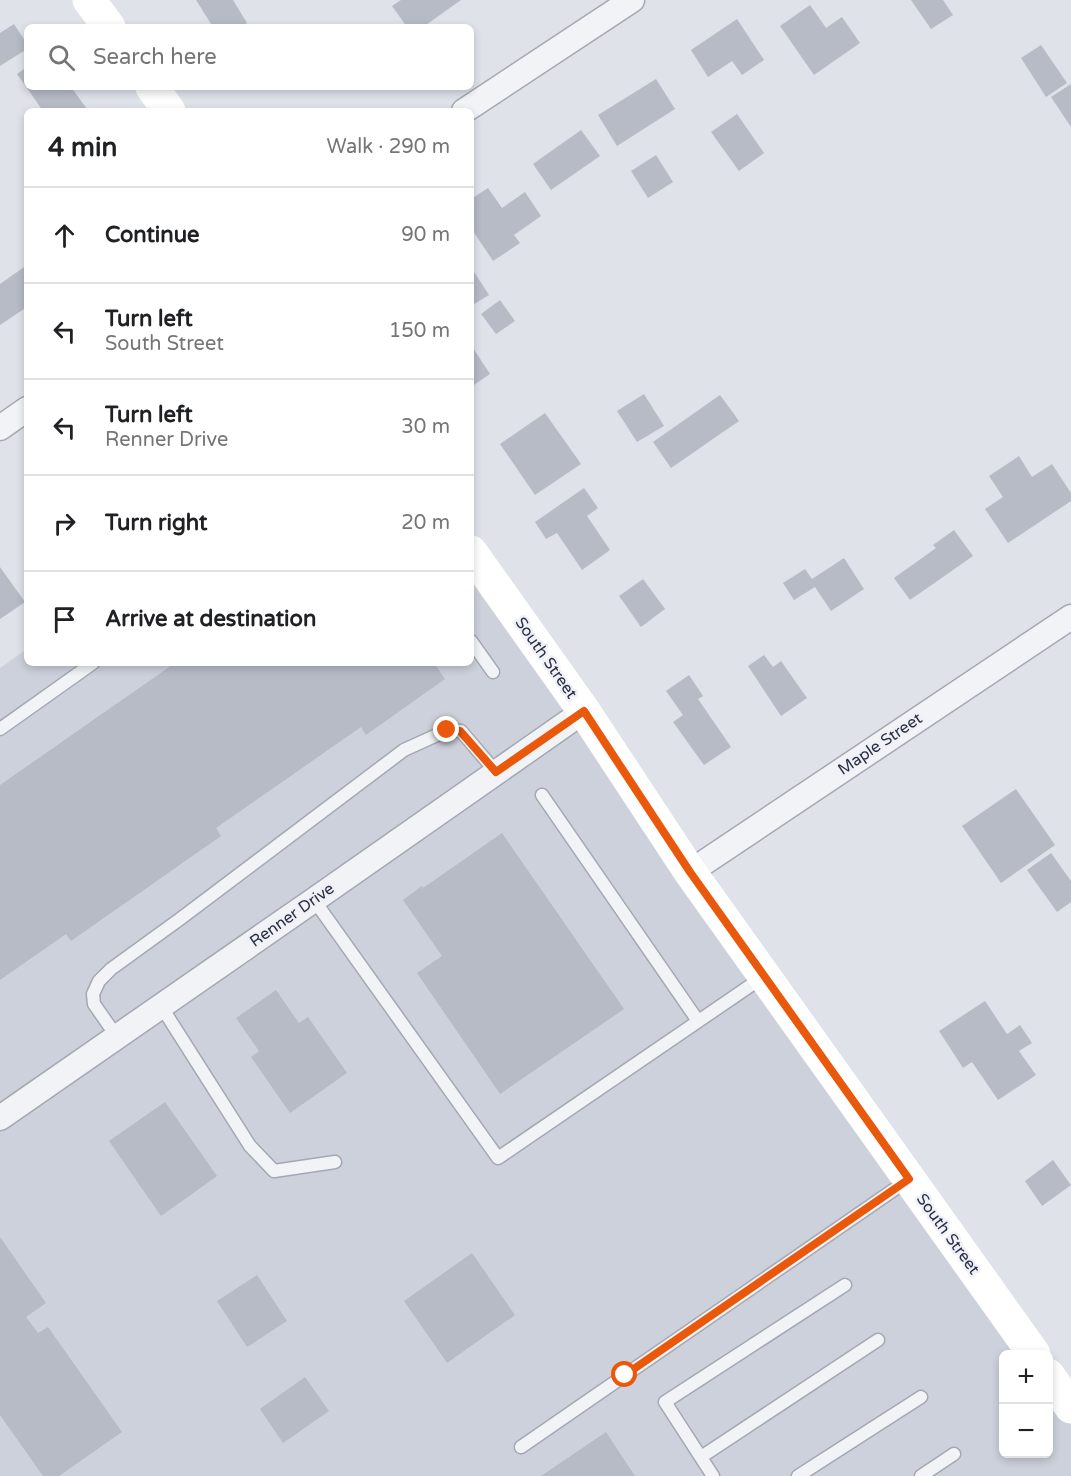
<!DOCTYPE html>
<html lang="en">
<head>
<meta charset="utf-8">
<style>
  :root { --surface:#fff; --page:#f6f6f6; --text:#202124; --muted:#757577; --line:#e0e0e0 }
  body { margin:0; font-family:"Varela Round",sans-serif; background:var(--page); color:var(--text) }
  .controls { position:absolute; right:18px; bottom:18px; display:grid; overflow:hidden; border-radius:9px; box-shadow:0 3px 9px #0003 }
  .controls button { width:54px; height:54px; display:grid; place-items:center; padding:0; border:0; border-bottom:2px solid var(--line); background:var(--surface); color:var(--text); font:30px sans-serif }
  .stop { position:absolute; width:18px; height:18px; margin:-14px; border:4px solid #ea580c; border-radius:50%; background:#fff }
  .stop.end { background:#ea580c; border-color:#fff; box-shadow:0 2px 6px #0008 }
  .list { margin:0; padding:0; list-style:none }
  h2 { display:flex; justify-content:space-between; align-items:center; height:78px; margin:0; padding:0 24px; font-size:26px }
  h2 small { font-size:20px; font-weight:400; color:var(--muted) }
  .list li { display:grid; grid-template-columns:39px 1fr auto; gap:18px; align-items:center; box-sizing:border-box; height:96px; padding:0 24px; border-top:2px solid var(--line) }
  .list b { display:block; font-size:22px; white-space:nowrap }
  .list p { margin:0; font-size:20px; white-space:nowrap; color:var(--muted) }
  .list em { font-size:20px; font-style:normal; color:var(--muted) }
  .icon { flex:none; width:33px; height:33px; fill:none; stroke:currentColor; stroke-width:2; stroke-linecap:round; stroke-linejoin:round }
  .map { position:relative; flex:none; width:1071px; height:1476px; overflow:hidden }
  .search { position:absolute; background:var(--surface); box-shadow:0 3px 9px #0003; left:24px; top:24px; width:450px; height:66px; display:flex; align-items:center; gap:15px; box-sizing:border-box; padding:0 21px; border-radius:9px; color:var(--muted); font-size:22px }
  .panel { position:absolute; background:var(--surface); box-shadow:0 3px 9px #0003; left:24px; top:108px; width:450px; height:558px; border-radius:9px }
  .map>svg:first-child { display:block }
  .built { fill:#cdd1db }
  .building { fill:#b6bbc6 }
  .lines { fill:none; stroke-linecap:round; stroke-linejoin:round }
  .lane-casing { stroke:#a4a8b3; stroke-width:15 }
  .street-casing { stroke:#a4a8b3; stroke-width:27 }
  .lane { stroke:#f2f3f7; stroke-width:12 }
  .street { stroke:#f2f3f7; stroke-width:24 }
  .secondary { stroke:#fff; stroke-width:33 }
  .route { stroke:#ea580c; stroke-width:8 }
  .labels { text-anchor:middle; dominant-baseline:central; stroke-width:5; stroke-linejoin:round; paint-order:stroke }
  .street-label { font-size:16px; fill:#272e41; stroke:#eff1f7 }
</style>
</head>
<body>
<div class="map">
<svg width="1071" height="1476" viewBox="0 0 1071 1476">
  <rect width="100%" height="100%" fill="#dfe2e9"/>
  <path class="built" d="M471,564L1028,1354H1004V1454H1048L1049,1384L1071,1416V1476H0V668L27,649V663H471Z"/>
  <g class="building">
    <path d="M196,0H233L247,23L240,27H213Z"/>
    <path d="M401,0H461L423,27H407L392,6Z"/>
    <path d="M911,0H943L953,15L931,29Z"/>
    <path d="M810,5L826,28L842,17L860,43L814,75L780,26Z"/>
    <path d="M737,19L764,60L742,75L732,61L708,77L691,50Z"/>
    <path d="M14,24L27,44V49L0,66V33Z"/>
    <path d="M1041,45L1067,83L1046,97L1021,58Z"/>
    <path d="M27,67V87H71L87,109L84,111H43L17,74Z"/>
    <path d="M656,79L675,109L617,146L598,115Z"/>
    <path d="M1071,84V127L1051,97Z"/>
    <path d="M737,114L764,153L739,171L711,132Z"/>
    <path d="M581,130L600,156L551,190L533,164Z"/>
    <path d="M656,155L673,182L648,198L631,171Z"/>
    <path d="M488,188L502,208L525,192L541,216L514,235L520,243L493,261L471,228V199Z"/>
    <path d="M27,265V307L0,325V284Z"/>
    <path d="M471,267L489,295L471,306Z"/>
    <path d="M500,300L515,321L496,334L481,314Z"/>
    <path d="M471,345L490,374L471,387Z"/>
    <path d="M644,394L664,426L637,442L617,411Z"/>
    <path d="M720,395L739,421L671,468L653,442Z"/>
    <path d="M545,413L581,464L535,495L500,444Z"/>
    <path d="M1019,456L1032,477L1052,464L1071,493V501L1008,543L985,509L1003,497L989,476Z"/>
    <path d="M584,488L598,508L587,516L610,550L582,570L557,533L546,539L535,522Z"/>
    <path d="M954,530L973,556L910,600L894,578L936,548L933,545Z"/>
    <path d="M844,558L864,589L831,611L815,587L794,600L783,583L805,569L812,579Z"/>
    <path d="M0,567L25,602L0,619Z"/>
    <path d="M643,579L665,609L641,627L619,596Z"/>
    <path d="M764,655L773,667L781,661L807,698L781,716L748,666Z"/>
    <path d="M175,663H434L445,679L366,735L361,727L216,828L221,836L71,941L66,934L0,980V785Z"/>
    <path d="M689,675L703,696L698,699L731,747L704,765L673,722L683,715L666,691Z"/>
    <path d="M1016,789L1055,845L1001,883L962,826Z"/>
    <path d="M502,833L624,1009L500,1094L417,973L442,956L403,900L422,886L423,888Z"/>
    <path d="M1051,853L1071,881V902L1057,912L1027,870Z"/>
    <path d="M276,990L299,1023L308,1017L347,1073L290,1113L251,1057L259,1051L236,1018Z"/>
    <path d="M985,1001L1007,1034L1020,1025L1032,1043L1019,1051L1036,1075L998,1100L972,1062L963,1068L939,1031Z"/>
    <path d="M165,1102L217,1176L161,1216L109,1141Z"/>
    <path d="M1053,1160L1071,1185L1042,1206L1025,1181Z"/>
    <path d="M0,1237L46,1303L26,1317L38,1333L48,1327L122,1432L59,1476H43L0,1415Z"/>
    <path d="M472,1253L515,1315L447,1363L404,1301Z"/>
    <path d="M257,1275L287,1321L247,1347L217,1301Z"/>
    <path d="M305,1377L329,1411L283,1443L260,1409Z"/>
    <path d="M606,1432L635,1476H541Z"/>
  </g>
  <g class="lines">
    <defs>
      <g id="lane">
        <path d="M471,641L493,672"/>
        <path d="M0,729L93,663"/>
        <path d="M542,795L698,1021"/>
        <path d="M314,900L498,1158L763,977"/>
        <path d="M161,1006L250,1146L274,1171L335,1162"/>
        <path d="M117,1037L94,1004L93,994L99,981L111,969L180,919L404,750L448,730L461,731L496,772"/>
        <path d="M521,1447L908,1180"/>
        <path d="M701,1457L878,1340"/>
        <path d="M713,1476L665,1402L845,1285"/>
        <path d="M798,1476L921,1397"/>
        <path d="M921,1476L954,1454"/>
      </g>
      <g id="street">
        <path d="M464,111L632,0"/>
        <path d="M0,428L27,409"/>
        <path d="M690,872L1071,617"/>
        <path d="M0,1118L314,900L584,711"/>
      </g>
    </defs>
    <use href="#lane" class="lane-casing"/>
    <use href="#street" class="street-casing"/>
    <use href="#lane" class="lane"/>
    <use href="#street" class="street"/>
    <g class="secondary">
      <path d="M89,0L109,27"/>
      <path d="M152,87L169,111"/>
      <path d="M471,552L584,711L690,872L1034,1354"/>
      <path d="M1048,1375L1071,1407"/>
    </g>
  </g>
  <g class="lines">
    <path class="route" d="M447,730L460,731L496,772L584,711L690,872L909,1179L625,1375"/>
  </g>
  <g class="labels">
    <g class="street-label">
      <text transform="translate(546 658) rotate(55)">South Street</text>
      <text transform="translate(880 744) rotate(-34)">Maple Street</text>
      <text transform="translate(292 915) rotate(-35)">Renner Drive</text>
      <text transform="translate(948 1234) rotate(54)">South Street</text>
    </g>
  </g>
</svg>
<div class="controls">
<button>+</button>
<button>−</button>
</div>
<div class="stop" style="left:625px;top:1375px"></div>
<div class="stop end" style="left:447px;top:730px"></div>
<div class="search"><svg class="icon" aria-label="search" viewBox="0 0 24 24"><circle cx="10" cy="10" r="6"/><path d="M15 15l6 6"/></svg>Search here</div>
<section class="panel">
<h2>4 min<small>Walk · 290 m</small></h2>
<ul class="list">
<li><svg class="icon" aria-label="ahead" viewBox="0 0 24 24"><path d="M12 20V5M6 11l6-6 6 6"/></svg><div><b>Continue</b></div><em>90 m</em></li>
<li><svg class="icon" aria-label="left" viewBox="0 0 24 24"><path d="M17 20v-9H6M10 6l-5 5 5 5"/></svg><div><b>Turn left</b><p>South Street</p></div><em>150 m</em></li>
<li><svg class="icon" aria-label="left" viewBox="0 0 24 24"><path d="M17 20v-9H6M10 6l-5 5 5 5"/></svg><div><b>Turn left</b><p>Renner Drive</p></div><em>30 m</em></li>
<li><svg class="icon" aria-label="right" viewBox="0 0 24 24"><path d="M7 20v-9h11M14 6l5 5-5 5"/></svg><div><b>Turn right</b></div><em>20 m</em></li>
<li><svg class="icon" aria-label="arrive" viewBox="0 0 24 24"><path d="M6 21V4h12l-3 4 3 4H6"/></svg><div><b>Arrive at destination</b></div></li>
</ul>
</section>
</div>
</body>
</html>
